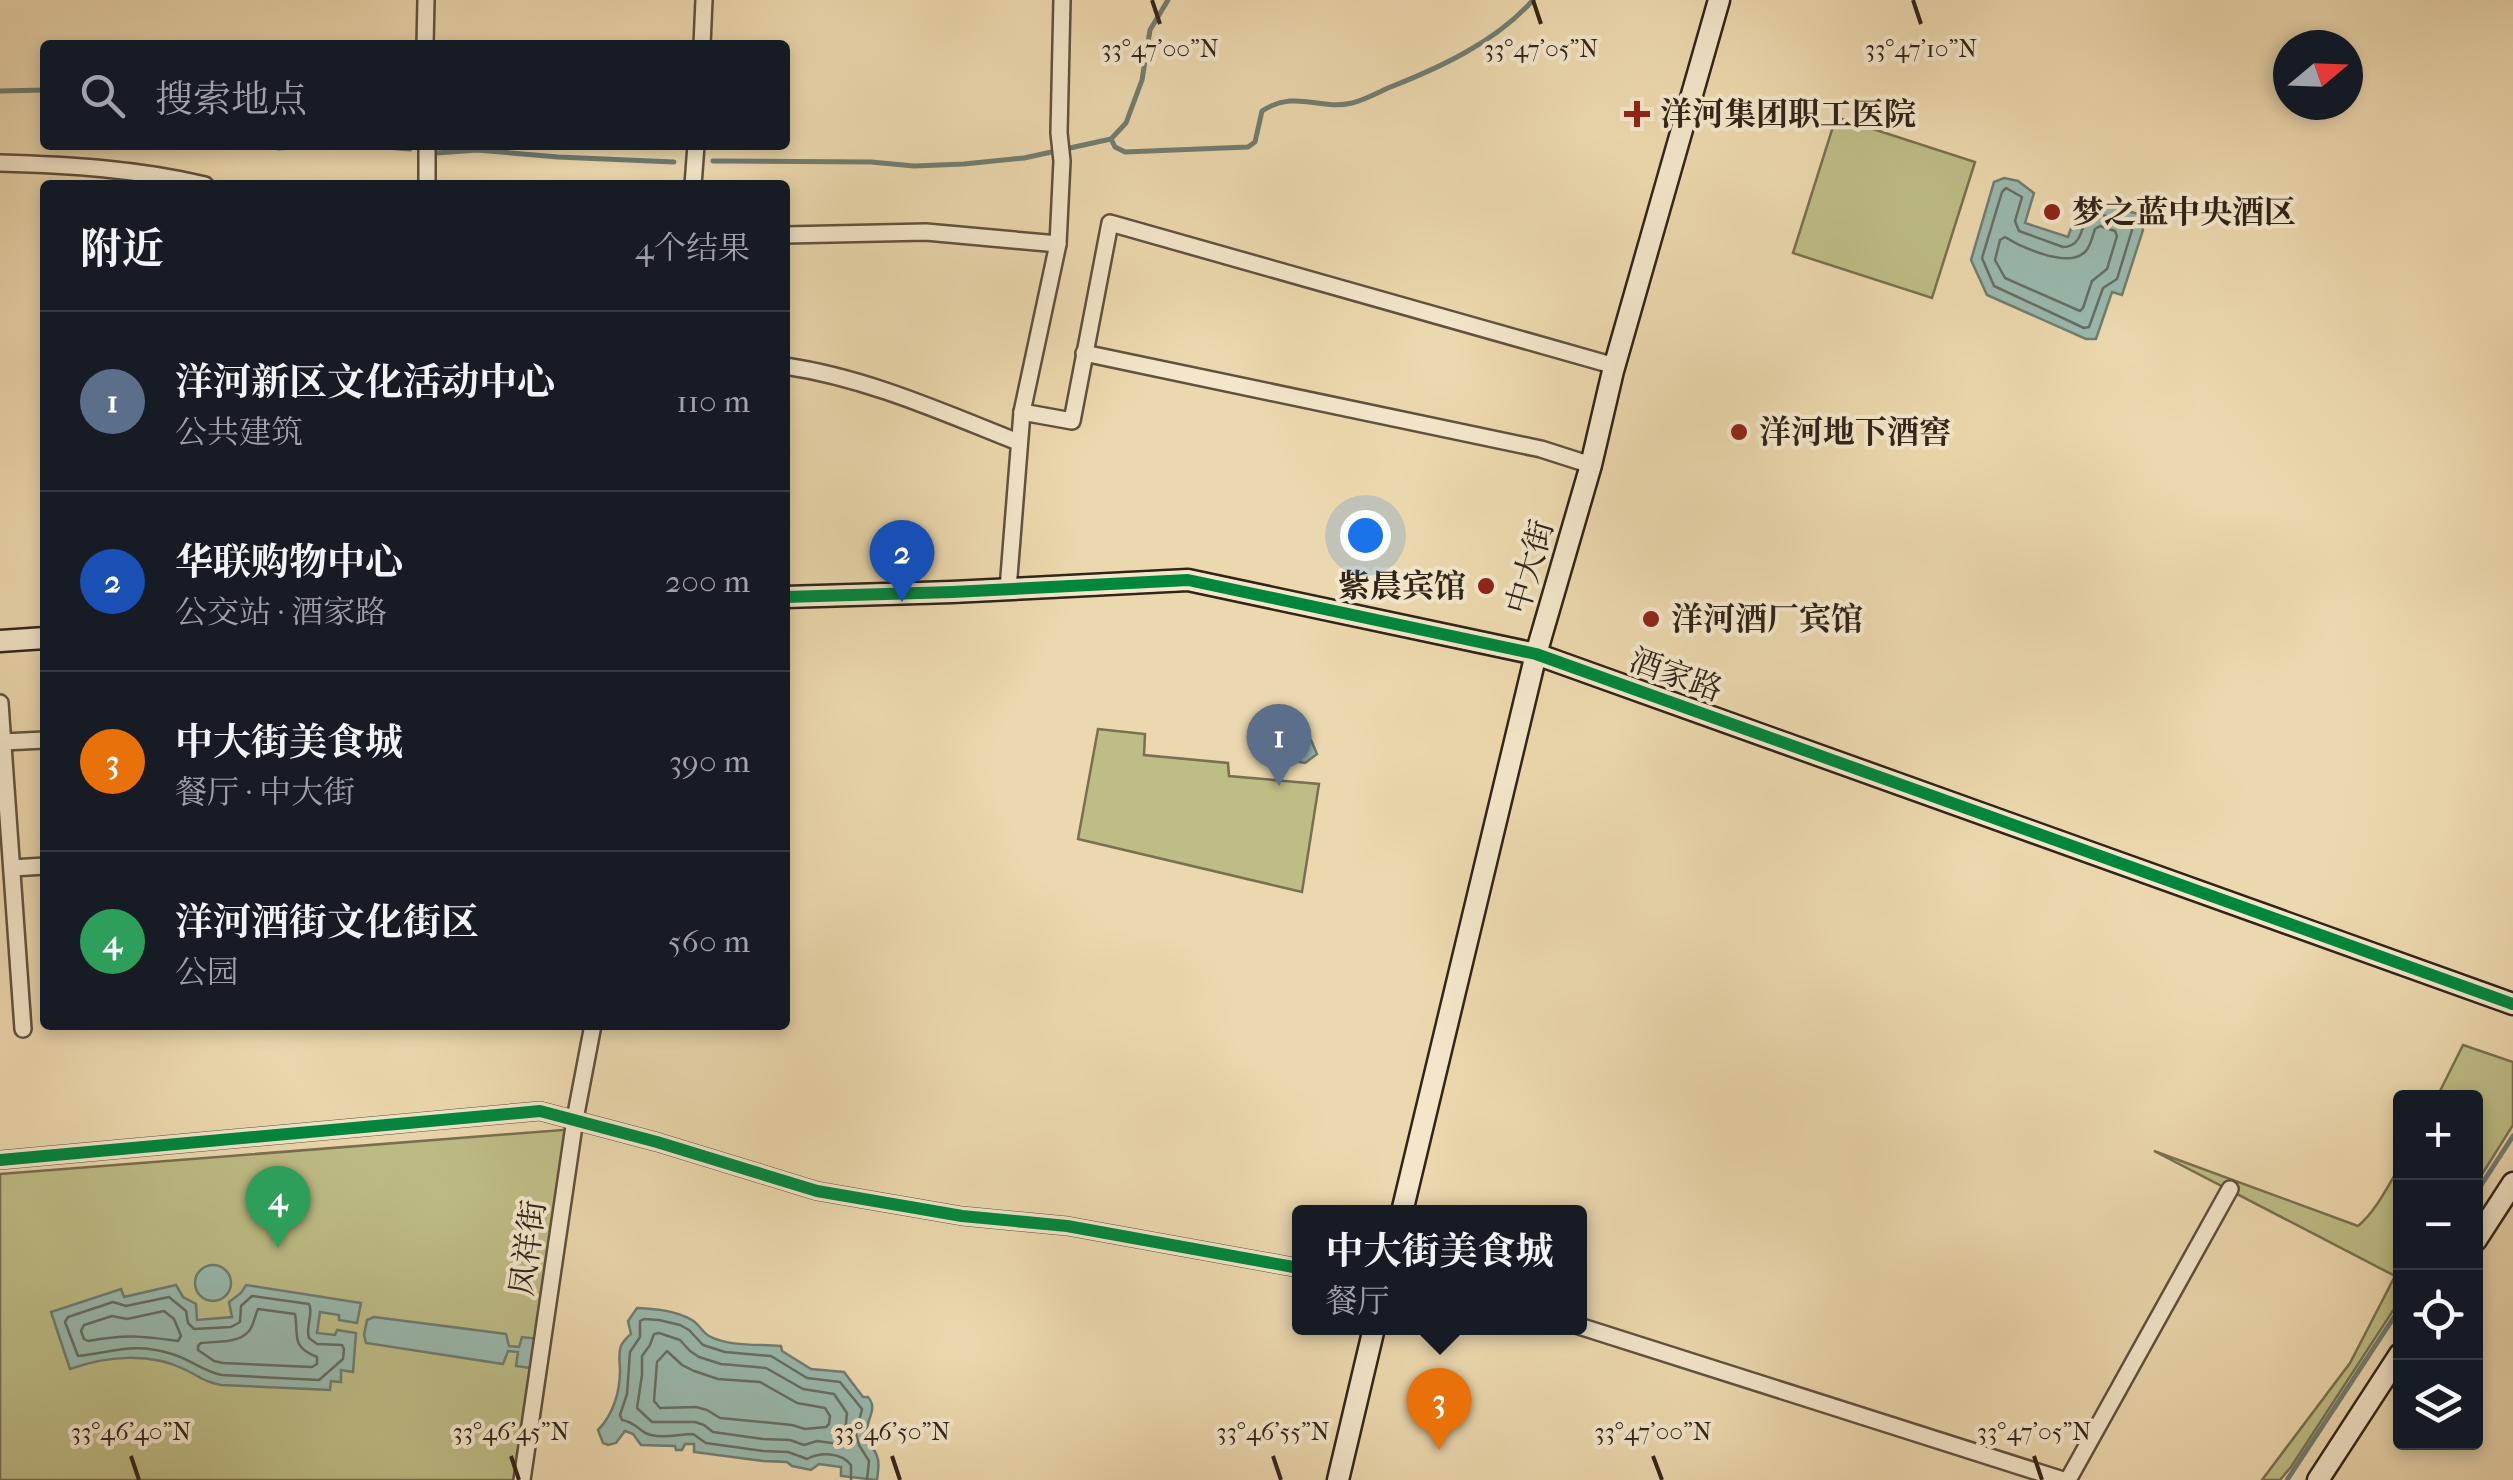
<!DOCTYPE html>
<html lang="zh">
<head>
<meta charset="utf-8">
<style>
  :root { --surface:#171b24; --page:#20242c; --text:#f1f3f6; --muted:#9ea1a6; --line:#363941; --accent:#1a73e8 }
  body { margin:0; font-family:"IM FELL French Canon","Noto Serif SC",serif; background:var(--page); color:var(--text) }
  .controls { position:absolute; right:30px; bottom:30px; display:grid; overflow:hidden; border-radius:10px; box-shadow:0 5px 15px #0003 }
  .controls button { width:90px; height:90px; display:grid; place-items:center; padding:0; border:0; border-bottom:2px solid var(--line); background:var(--surface); color:var(--text); font:50px sans-serif }
  .compass { position:absolute; left:2273px; top:30px; width:90px; height:90px; border-radius:50%; background:var(--surface); box-shadow:0 5px 15px #0003; rotate:71deg }
  .you { position:absolute; left:1365px; top:535px; width:35px; height:35px; margin:-25px; border:8px solid #fff; border-radius:50%; background:#1a73e8; box-shadow:0 0 0 15px #1a73e833 }
  .badge { display:grid; place-items:center; width:65px; height:65px; border-radius:50%; background:var(--accent); color:#fff; font-size:32px; font-weight:700 }
  .pin { position:absolute; translate:-50% -82px; filter:drop-shadow(0 2px 5px #0008) }
  .pin::after { content:''; position:absolute; top:52px; width:35px; height:30px; background:inherit; clip-path:polygon(0 0,100% 0,50% 100%) }
  .popup { position:absolute; left:1292px; top:1205px; width:295px; height:130px; box-sizing:border-box; display:grid; place-content:center; border-radius:10px; background:var(--surface); filter:drop-shadow(0 2px 8px #0005); font-size:32px; white-space:nowrap; color:var(--muted) }
  .popup b { font-size:38px; color:var(--text) }
  .popup::after { content:''; position:absolute; left:50%; top:100%; margin-left:-20px; border:20px solid transparent; border-top-color:var(--surface) }
  .list { margin:0; padding:0; list-style:none }
  h2 { display:flex; justify-content:space-between; align-items:center; height:130px; margin:0; padding:0 40px; font-size:42px }
  h2 small { font-size:32px; font-weight:400; color:var(--muted) }
  .list li { display:grid; grid-template-columns:65px 1fr auto; gap:30px; align-items:center; box-sizing:border-box; height:180px; padding:0 40px; border-top:2px solid var(--line) }
  .list b { display:block; font-size:38px; white-space:nowrap }
  .list p { margin:0; font-size:32px; white-space:nowrap; color:var(--muted) }
  .list em { font-size:32px; font-style:normal; color:var(--muted) }
  .icon { flex:none; width:55px; height:55px; fill:none; stroke:currentColor; stroke-width:2; stroke-linecap:round; stroke-linejoin:round }
  .map { position:relative; flex:none; width:2513px; height:1480px; overflow:hidden }
  .search { position:absolute; background:var(--surface); box-shadow:0 5px 15px #0003; left:40px; top:40px; width:750px; height:110px; display:flex; align-items:center; gap:25px; box-sizing:border-box; padding:0 35px; border-radius:10px; color:var(--muted); font-size:38px }
  .panel { position:absolute; background:var(--surface); box-shadow:0 5px 15px #0003; left:40px; top:180px; width:750px; height:850px; border-radius:10px }
  .map>svg:first-child { display:block }
  .green { fill:#bebd86; stroke:#787050; stroke-width:2.5 }
  .water { fill:#99b9ad; stroke:#707d72; stroke-width:2.5 }
  .lines { fill:none; stroke-linecap:round; stroke-linejoin:round }
  .shore { stroke:#666e63; stroke-width:2.5 }
  .stream { stroke:#707d72; stroke-width:5 }
  .street-casing { stroke:#60513e; stroke-width:20 }
  .secondary-casing { stroke:#322419; stroke-width:25 }
  .street { stroke:#f3e6ca; stroke-width:15 }
  .secondary { stroke:#f3e6ca; stroke-width:20 }
  .cycleway-casing { stroke:#f3e6ca; stroke-width:19 }
  .cycleway { stroke:#00873e; stroke-width:12 }
  .ticks { fill:none; stroke:#322419; stroke-width:4 }
  .poi-dot { fill:#8f2418; stroke:#f3e6ca; stroke-width:4 }
  .labels { text-anchor:middle; dominant-baseline:central; stroke-width:8; stroke-linejoin:round; paint-order:stroke }
  .poi-label { font-size:32px; font-weight:bold; fill:#322419; stroke:#f3e6ca; text-anchor:start }
  .street-label { font-size:32px; fill:#322419; stroke:#f3e6ca }
  .ticks-label { font-size:25px; text-anchor:middle; fill:#322419; stroke:#f3e6ca; stroke-width:8; stroke-linejoin:round; paint-order:stroke }
</style>
</head>
<body>
<div class="map">
<svg width="2513" height="1480" viewBox="0 0 2513 1480">
  <rect width="100%" height="100%" fill="#ecd8ae"/>
  <filter id="stains"><feTurbulence type="fractalNoise" baseFrequency=".002" numOctaves="4"/><feColorMatrix values="0 0 0 0 .2 0 0 0 0 .09 0 0 0 0 .02 0 0 0 .5 -.17"/></filter>
  <radialGradient id="worn" r=".72"><stop offset=".6" stop-color="#630" stop-opacity="0"/><stop offset="1" stop-color="#630" stop-opacity=".3"/></radialGradient>
  <g class="green">
    <path d="M1836,117L1975,162L1932,298L1793,253Z"/>
    <path d="M1098,729L1145,734L1144,755L1228,763L1229,776L1319,784L1302,892L1078,839Z"/>
    <path d="M2463,1045L2513,1062V1125L2476,1184V1098L2437,1097Z"/>
    <path d="M575,1129L524,1480H0V1174Z"/>
    <path d="M2154,1151L2358,1226C2376,1211 2388,1186 2400,1166V1300L2291,1467L2280,1480H2262L2350,1363L2395,1276Z"/>
  </g>
  <g class="water">
    <path d="M2004,178L2018,181L2034,193L2025,223L2068,237L2082,197L2138,214L2143,230L2122,295L2112,292L2096,339H2086L1987,295L1971,260L1994,182Z"/>
    <path d="M1291,737L1311,740L1317,754L1305,763L1287,760L1282,750L1284,741Z"/>
    <circle cx="213" cy="1283" r="18"/>
    <path d="M176,1285L183,1297L196,1304L197,1320L232,1317L229,1302L241,1293L246,1285L361,1303L357,1323L339,1320V1315L320,1312L317,1333L335,1335L337,1330L356,1333L353,1372L341,1370V1382L331,1381L330,1390L221,1385C205,1382 200,1377 186,1370C150,1352 106,1356 70,1369L51,1312L121,1289L124,1297Z"/>
    <path d="M637,1308C655,1309 675,1310 692,1320C699,1324 702,1332 709,1336C729,1347 759,1344 781,1346L782,1351L811,1369L844,1372L863,1397H868C879,1410 865,1419 867,1434C868,1443 874,1448 877,1456C880,1463 878,1472 877,1480L841,1476V1467L819,1464L811,1470L792,1466L787,1462L763,1461L694,1452V1444H685L682,1450H676L675,1446L641,1445L633,1434L625,1431L616,1443L608,1445L603,1443L598,1430C613,1415 620,1392 620,1371C620,1363 618,1354 621,1346C622,1343 628,1336 631,1334L628,1321Z"/>
    <path d="M374,1317L506,1334L509,1346L519,1347L522,1337L541,1339L537,1369L516,1366L518,1352L508,1351L503,1364L366,1343L364,1335L367,1320Z"/>
  </g>
  <g class="lines">
    <g class="shore">
      <path d="M2006,188L2022,197L2015,221L2019,231L2063,247C2081,247 2082,228 2087,214L2090,211L2131,224L2132,230L2117,279L2103,288L2089,327L2084,328L1994,286L1982,258L2002,192Z"/>
      <path d="M2100,226L2115,231L2117,236L2107,269L2092,281L2083,308L2080,311L2005,278L1995,260L2000,240L2005,237C2021,247 2068,269 2085,252C2091,246 2092,237 2095,229Z"/>
      <path d="M252,1296L309,1304C314,1313 305,1327 309,1338L317,1344L342,1345L344,1349L343,1359L319,1380L222,1375C204,1372 190,1359 172,1354C134,1342 114,1352 78,1356L65,1322L68,1317L113,1302L126,1306L169,1297L186,1311L188,1323L194,1329L231,1327L240,1322L241,1306Z"/>
      <path d="M258,1309L295,1314C299,1336 290,1346 317,1357V1364L312,1367L223,1363L214,1361L198,1350V1346L201,1343C216,1341 238,1344 249,1331C254,1325 255,1315 258,1309Z"/>
      <path d="M164,1311L174,1319L181,1336L178,1341C141,1336 126,1334 88,1341L84,1339L81,1331L84,1325L112,1316L127,1319Z"/>
      <path d="M659,1333L680,1340L690,1351L699,1357L721,1364L766,1368L803,1389L834,1394L847,1413L844,1442L839,1444L817,1441L804,1445L790,1440L763,1439L713,1432L704,1425L695,1422H652L637,1408L642,1375V1356L650,1345L654,1334Z"/>
      <path d="M667,1351L682,1365L694,1371L718,1379L760,1382L797,1403L825,1408L830,1416L829,1424L826,1427L805,1429L792,1425L720,1418L707,1410L696,1407L660,1408L654,1401L657,1362Z"/>
      <path d="M851,1480V1465C841,1452 820,1452 807,1459L788,1452L763,1451L706,1443L693,1434C679,1434 665,1439 651,1435C640,1433 638,1423 622,1420L620,1415L627,1394L630,1352L640,1337V1321L644,1319L659,1320L680,1325L689,1330L703,1345L725,1352L771,1356L807,1378L840,1382L862,1409L856,1434L859,1445L869,1461L867,1480"/>
    </g>
    <g class="stream">
      <path d="M0,91L45,90"/>
      <path d="M1111,139L1115,147L1125,152L1248,147L1255,142L1262,111C1296,89 1319,111 1352,103C1364,100 1377,93 1388,88C1439,68 1496,42 1533,0"/>
      <path d="M269,145L278,148L341,145"/>
      <path d="M362,145L410,149"/>
      <path d="M437,153L477,150L558,157L674,162"/>
      <path d="M713,161L871,162L914,166L964,164L1024,158L1111,139L1126,123L1142,80L1150,30L1168,0"/>
      <path d="M2476,1193L2513,1136"/>
      <path d="M2287,1480L2400,1308"/>
    </g>
    <defs>
      <g id="street">
        <path d="M425,45L426,0"/>
        <path d="M702,45L704,0"/>
        <path d="M427,145V185"/>
        <path d="M0,163C70,165 137,169 205,185"/>
        <path d="M693,185L696,145"/>
        <path d="M785,235L926,232L1058,244"/>
        <path d="M1084,353L1541,449L1591,465"/>
        <path d="M785,366C867,378 942,412 1018,442"/>
        <path d="M1022,412L1072,421L1110,223L1615,366"/>
        <path d="M1008,589L1022,412L1058,244L1062,161L1059,133L1062,0"/>
        <path d="M0,703L23,1029"/>
        <path d="M3,742L45,740"/>
        <path d="M12,868L45,866"/>
        <path d="M0,1160L540,1111L657,1142L817,1191L962,1216L1067,1226L1299,1268"/>
        <path d="M1579,1326L2063,1480"/>
        <path d="M522,1480L575,1119L593,1025"/>
        <path d="M2068,1480L2230,1189"/>
      </g>
      <g id="secondary">
        <path d="M785,597L952,592L1188,580L1536,654L2513,1004"/>
        <path d="M0,641L45,638"/>
        <path d="M1402,1212L1536,654L1591,465L1613,371L1719,0"/>
        <path d="M2476,1240L2513,1183"/>
        <path d="M1338,1480L1374,1328"/>
        <path d="M2318,1480L2400,1354"/>
      </g>
    </defs>
    <use href="#street" class="street-casing"/>
    <use href="#secondary" class="secondary-casing"/>
    <use href="#street" class="street"/>
    <use href="#secondary" class="secondary"/>
    <defs>
      <g id="cycleway">
        <path d="M785,597L952,592L1188,580L1536,654L2513,1004"/>
        <path d="M0,1160L540,1111L657,1142L817,1191L962,1216L1067,1226L1299,1268"/>
      </g>
    </defs>
    <use href="#cycleway" class="cycleway-casing"/>
    <use href="#cycleway" class="cycleway"/>
  </g>
  <path class="ticks" d="M1152,0L1160,24M1533,0L1541,24M1913,0L1921,24M131,1456L139,1480M511,1456L519,1480M892,1456L900,1480M1273,1456L1281,1480M1653,1456L1662,1480M2034,1456L2042,1480"/>
  <g class="poi-dot">
    <path d="M1632 99h10v10h10v10h-10v10h-10v-10h-10v-10h10z"/>
    <circle cx="2052" cy="212" r="10"/>
    <circle cx="1739" cy="432" r="10"/>
    <circle cx="1486" cy="586" r="10"/>
    <circle cx="1651" cy="619" r="10"/>
  </g>
  <g class="labels">
    <g class="poi-label">
      <text x="1660" y="114">洋河集团职工医院</text>
      <text x="2072" y="212">梦之蓝中央酒区</text>
      <text x="1759" y="432">洋河地下酒窖</text>
      <text x="1466" y="586" text-anchor="end">紫晨宾馆</text>
      <text x="1671" y="619">洋河酒厂宾馆</text>
    </g>
    <g class="street-label">
      <text transform="translate(1530 567) rotate(-74)">中大街</text>
      <text transform="translate(1676 675) rotate(20)">酒家路</text>
      <text transform="translate(528 1248) rotate(-82)">凤祥街</text>
    </g>
  </g>
  <g class="ticks-label">
    <text x="1160" y="57">33°47'00"N</text>
    <text x="1541" y="57">33°47'05"N</text>
    <text x="1921" y="57">33°47'10"N</text>
    <text x="131" y="1440">33°46'40"N</text>
    <text x="511" y="1440">33°46'45"N</text>
    <text x="892" y="1440">33°46'50"N</text>
    <text x="1273" y="1440">33°46'55"N</text>
    <text x="1653" y="1440">33°47'00"N</text>
    <text x="2034" y="1440">33°47'05"N</text>
  </g>
  <rect width="100%" height="100%" filter="url(#stains)"/>
  <rect width="100%" height="100%" fill="url(#worn)"/>
</svg>
<div class="controls">
<button>+</button>
<button>−</button>
<button><svg class="icon" aria-label="locate" viewBox="0 0 24 24"><circle cx="12" cy="12" r="6"/><path d="M12 2v4M12 18v4M2 12h4M18 12h4"/></svg></button>
<button><svg class="icon" aria-label="layers" viewBox="0 0 24 24"><path d="M12 4l9 5-9 5-9-5zM3 14l9 5 9-5"/></svg></button>
</div>
<svg class="compass" viewBox="-18 -18 36 36"><path d="M0-13l5 13h-10z" fill="#e53935"/><path d="M0 13l5-13h-10z" fill="#9ea1a6"/></svg>
<div class="you"></div>
<div class="pin badge" style="left:1279px;top:786px;background:#5c6f8a">1</div>
<div class="pin badge" style="left:902px;top:602px;background:#1a4fb4">2</div>
<div class="pin badge" style="left:1439px;top:1450px;background:#e8710a">3</div>
<div class="popup"><b>中大街美食城</b>餐厅</div>
<div class="pin badge" style="left:278px;top:1248px;background:#2e9e5b">4</div>
<div class="search"><svg class="icon" aria-label="search" viewBox="0 0 24 24"><circle cx="10" cy="10" r="6"/><path d="M15 15l6 6"/></svg>搜索地点</div>
<section class="panel">
<h2>附近<small>4个结果</small></h2>
<ul class="list">
<li><span class="badge" style="background:#5c6f8a">1</span><div><b>洋河新区文化活动中心</b><p>公共建筑</p></div><em>110 m</em></li>
<li><span class="badge" style="background:#1a4fb4">2</span><div><b>华联购物中心</b><p>公交站 · 酒家路</p></div><em>200 m</em></li>
<li><span class="badge" style="background:#e8710a">3</span><div><b>中大街美食城</b><p>餐厅 · 中大街</p></div><em>390 m</em></li>
<li><span class="badge" style="background:#2e9e5b">4</span><div><b>洋河酒街文化街区</b><p>公园</p></div><em>560 m</em></li>
</ul>
</section>
</div>
</body>
</html>
